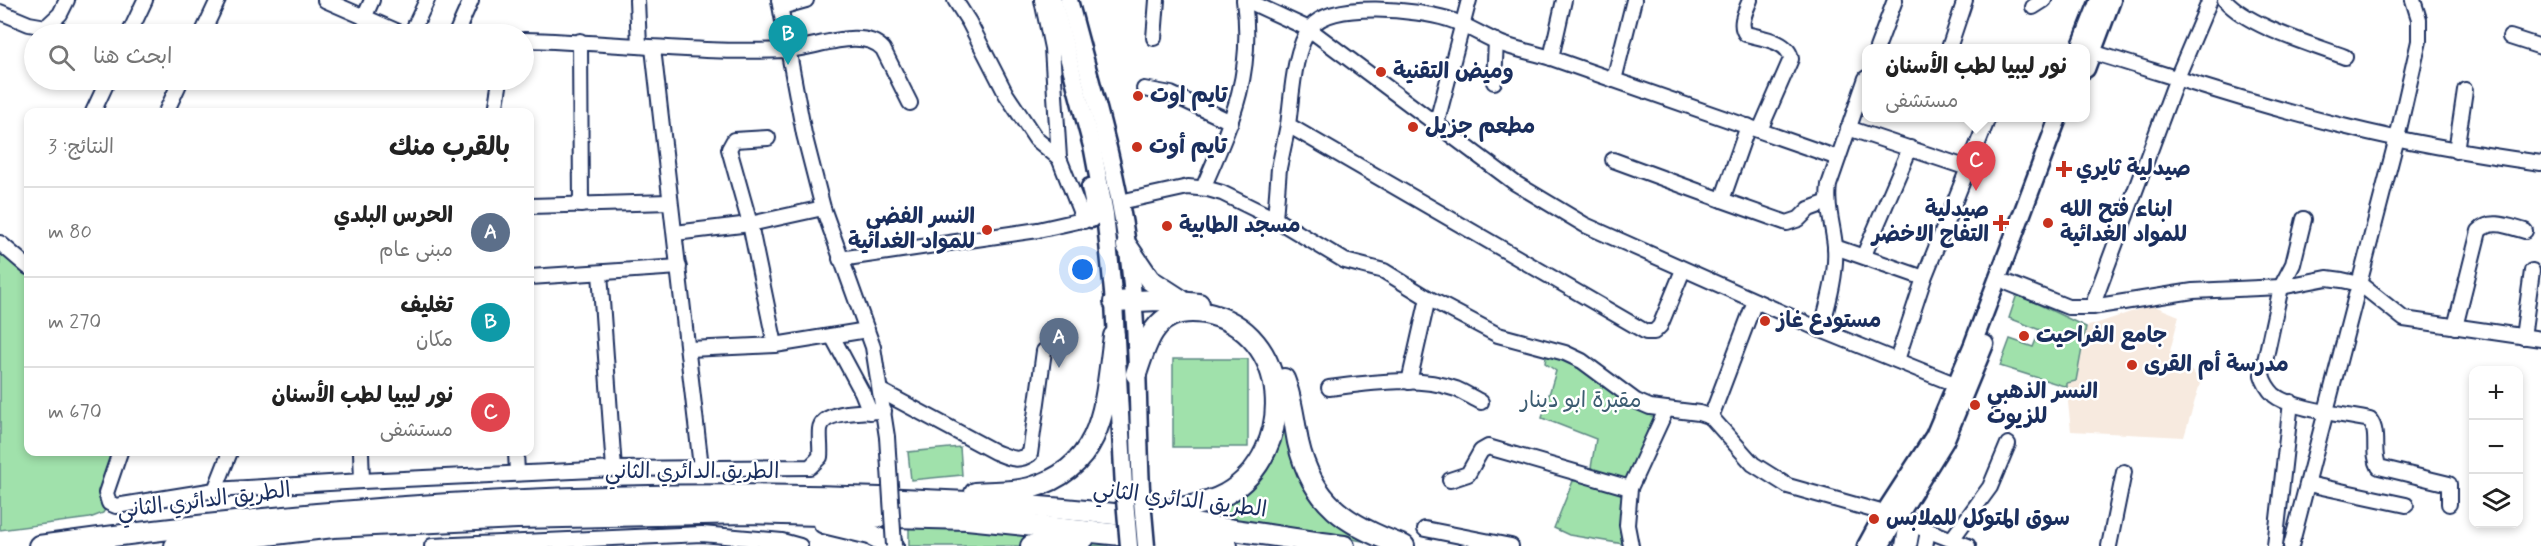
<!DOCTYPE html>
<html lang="ar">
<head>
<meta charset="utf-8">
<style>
  :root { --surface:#fff; --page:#f2f2f2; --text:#222; --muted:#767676; --line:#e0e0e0; --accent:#c8321e }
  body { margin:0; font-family:Mynerve,"Playpen Sans Arabic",sans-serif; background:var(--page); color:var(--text); direction:rtl }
  .controls { position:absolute; right:18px; bottom:18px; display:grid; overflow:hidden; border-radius:12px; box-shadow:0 3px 9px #0003 }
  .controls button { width:54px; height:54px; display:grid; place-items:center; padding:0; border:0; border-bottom:2px solid var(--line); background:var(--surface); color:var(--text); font:30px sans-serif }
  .you { position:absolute; left:1083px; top:270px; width:21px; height:21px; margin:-15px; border:4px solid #fff; border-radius:50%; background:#1a73e8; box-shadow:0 0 0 9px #1a73e833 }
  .badge { display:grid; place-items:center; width:39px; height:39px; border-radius:50%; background:var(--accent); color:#fff; font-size:20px; font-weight:700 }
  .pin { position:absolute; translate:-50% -50px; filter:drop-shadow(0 2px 3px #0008) }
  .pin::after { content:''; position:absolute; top:32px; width:21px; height:18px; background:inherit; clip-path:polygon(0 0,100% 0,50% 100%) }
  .popup { position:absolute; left:1862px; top:44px; width:228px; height:78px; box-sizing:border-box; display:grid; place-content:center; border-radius:12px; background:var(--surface); filter:drop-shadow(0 2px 4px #0005); font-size:20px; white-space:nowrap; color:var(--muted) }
  .popup b { font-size:22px; color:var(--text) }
  .popup::after { content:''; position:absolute; left:50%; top:100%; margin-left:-12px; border:12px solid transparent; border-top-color:var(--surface) }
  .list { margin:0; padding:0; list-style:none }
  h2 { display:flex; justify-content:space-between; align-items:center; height:78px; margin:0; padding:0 24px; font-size:26px }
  h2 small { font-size:20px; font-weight:400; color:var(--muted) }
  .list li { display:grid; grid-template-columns:39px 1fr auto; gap:18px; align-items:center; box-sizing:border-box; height:90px; padding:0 24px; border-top:2px solid var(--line) }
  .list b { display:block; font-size:22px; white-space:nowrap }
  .list p { margin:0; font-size:20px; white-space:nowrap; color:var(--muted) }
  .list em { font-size:20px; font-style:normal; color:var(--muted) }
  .icon { flex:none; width:33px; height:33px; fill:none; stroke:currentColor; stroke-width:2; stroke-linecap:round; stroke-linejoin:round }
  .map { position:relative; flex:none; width:2541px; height:546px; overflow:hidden; direction:ltr }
  .search { position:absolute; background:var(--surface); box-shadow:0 3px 9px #0003; left:24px; top:24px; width:510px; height:66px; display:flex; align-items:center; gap:15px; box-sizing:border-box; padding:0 21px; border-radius:33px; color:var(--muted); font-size:22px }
  .panel { position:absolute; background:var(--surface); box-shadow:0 3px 9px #0003; left:24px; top:108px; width:510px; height:348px; border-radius:12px; direction:rtl }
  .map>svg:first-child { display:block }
  .built { fill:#f7eadf }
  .green { fill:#a0e1ab; stroke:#5e8884; stroke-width:1.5 }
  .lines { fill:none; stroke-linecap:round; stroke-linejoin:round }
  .minor-casing { stroke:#1b2f5e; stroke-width:18 }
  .major-casing { stroke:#1b2f5e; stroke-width:21 }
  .highway-casing { stroke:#1b2f5e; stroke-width:24 }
  .minor { stroke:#fff; stroke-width:14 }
  .major { stroke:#fff; stroke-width:16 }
  .highway { stroke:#fff; stroke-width:20 }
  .minor-bridge-casing { stroke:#1b2f5e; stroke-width:18; stroke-linecap:butt }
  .major-bridge-casing { stroke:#1b2f5e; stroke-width:21; stroke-linecap:butt }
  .minor-bridge { stroke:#fff; stroke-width:14 }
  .major-bridge { stroke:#fff; stroke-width:16 }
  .poi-dot { fill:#c8321e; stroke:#fff; stroke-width:2 }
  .labels { text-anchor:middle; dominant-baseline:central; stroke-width:5; stroke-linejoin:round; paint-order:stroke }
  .poi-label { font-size:22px; font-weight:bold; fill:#1b2f5e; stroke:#fff; text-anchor:start }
  .park-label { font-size:22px; fill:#3c5c71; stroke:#fff }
  .street-label { font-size:22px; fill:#1b2f5e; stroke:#fff }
</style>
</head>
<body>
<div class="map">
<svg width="2541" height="546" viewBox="0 0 2541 546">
  <rect width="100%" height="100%" fill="#fff"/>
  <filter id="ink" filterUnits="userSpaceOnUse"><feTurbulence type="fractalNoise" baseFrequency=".0167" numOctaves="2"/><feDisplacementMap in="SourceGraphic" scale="12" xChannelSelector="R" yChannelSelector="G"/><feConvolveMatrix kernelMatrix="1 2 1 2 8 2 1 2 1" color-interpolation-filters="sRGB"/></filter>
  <g filter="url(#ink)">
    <path class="built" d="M2152,305L2179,316L2170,351L2201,380L2184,437L2071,431L2066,383L2076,381L2086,327Z"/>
    <g class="green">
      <path d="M0,243L28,267V452H120L109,503L103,513L90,518L0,530Z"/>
      <path d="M2017,294L2086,327L2076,381L2067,383V387L2000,366L2010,339L2033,347L2040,330L2009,318Z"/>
      <path d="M1547,351L1564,356L1659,416L1625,482L1624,544L1569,535L1554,528L1573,481L1589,479L1596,439L1542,418L1556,371L1545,363Z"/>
      <rect x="1173" y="359" width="75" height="88"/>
      <path d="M1277,403L1316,489L1390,546L1264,523L1158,510L1246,480Z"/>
      <path d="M960,447L962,475L911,480L908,452Z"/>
      <path d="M909,523L1107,540L1108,546H909Z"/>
    </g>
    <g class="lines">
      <defs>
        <g id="minor">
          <path d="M325,0L403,34"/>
          <path d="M637,0L639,46"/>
          <path d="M779,0L804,134L823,208L873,347L887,437"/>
          <path d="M955,0L969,22L1006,94L1036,139L1059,158"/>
          <path d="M1042,0L1052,48L1059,158L1084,221"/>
          <path d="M1246,0L1309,29L1515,183L1585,225L1821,330L1957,385"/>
          <path d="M1750,0C1746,10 1738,25 1746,34C1761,38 1789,41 1791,59L1760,130"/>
          <path d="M2225,0C2249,27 2311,44 2345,57"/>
          <path d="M781,7L806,0"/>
          <path d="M2033,7L2044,0"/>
          <path d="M0,12L29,24L46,27L60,14L67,0"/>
          <path d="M364,18L372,0"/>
          <path d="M129,34L145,0"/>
          <path d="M202,34L218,0"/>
          <path d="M411,34L427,0"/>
          <path d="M456,34L471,0"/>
          <path d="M2510,37L2541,47"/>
          <path d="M1154,38L1157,0"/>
          <path d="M524,40C611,42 699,54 786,50C814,49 862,26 883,49L910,103"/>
          <path d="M580,41L581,205"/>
          <path d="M653,48L701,467"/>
          <path d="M1877,48L1895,0"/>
          <path d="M1949,48L1965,0"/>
          <path d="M2092,52C2177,78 2261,106 2347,127C2411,143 2476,154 2541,163"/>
          <path d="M1551,58L1564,0"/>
          <path d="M1614,80L1634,0"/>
          <path d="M1494,82L1496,41"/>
          <path d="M1144,89L1171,94L1231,122"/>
          <path d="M93,112L108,80"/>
          <path d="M166,112L181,80"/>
          <path d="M495,112L500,80"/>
          <path d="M1436,125L1469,0"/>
          <path d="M1748,126L1722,200L1787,223L1799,219L1809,209L1828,202"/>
          <path d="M1848,128L1968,168"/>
          <path d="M768,138L734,140L729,149L750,224L775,345L867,330"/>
          <path d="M2456,151L2465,90"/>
          <path d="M1613,160L1722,200"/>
          <path d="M1203,188C1232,121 1254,75 1244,0"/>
          <path d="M1120,202L1188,187L1208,189L1222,193L1275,219L1345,261L1384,271L1428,298L1498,335L1565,353L1582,361L1636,401L1650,407L1699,413L1711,417L1753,464L1788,486L1884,513"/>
          <path d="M530,206L670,202"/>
          <path d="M1275,219L1279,168L1288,125"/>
          <path d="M2304,219L2293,264L2281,287L2262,375C2264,382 2268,389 2274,395C2291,409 2347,415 2370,420C2380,434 2371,452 2379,467L2449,484V504"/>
          <path d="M675,233L750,224L823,208"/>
          <path d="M0,243L28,267"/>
          <path d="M1835,247L1924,278"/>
          <path d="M1864,255L1910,148"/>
          <path d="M840,259L1038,230L1100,216"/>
          <path d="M1683,270L1660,326L1654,332H1646L1288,125C1292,97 1293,50 1311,27C1333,0 1417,10 1448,19C1467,25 1484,37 1502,44C1518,50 1535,53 1551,58L1838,158"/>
          <path d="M600,273L614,469"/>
          <path d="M530,277L679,267"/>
          <path d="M2008,283L2068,307H2092L2193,291L2281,287L2327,278L2342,280L2360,284L2404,319L2541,339"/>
          <path d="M2092,307L2177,78L2210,0"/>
          <path d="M2455,327L2479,231C2491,218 2510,227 2525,231"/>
          <path d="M1821,330C1828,304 1837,274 1835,246C1833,225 1826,206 1829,185L1866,78"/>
          <path d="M832,336L862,392L870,412"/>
          <path d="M2523,337L2532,271"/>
          <path d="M689,349L775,345"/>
          <path d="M1897,360L1924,278L1988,118"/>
          <path d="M1409,382L1428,298"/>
          <path d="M1329,388C1369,383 1418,375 1456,389C1465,393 1473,398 1481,402"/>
          <path d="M881,391L995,452C1008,457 1017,463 1030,454L1044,351"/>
          <path d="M1711,417L1755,301"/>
          <path d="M120,452L106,493L109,503L116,506L215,490L362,481L614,469L810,467L820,457C821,448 819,438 820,429C822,409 870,412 884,411"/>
          <path d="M361,452L362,481"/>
          <path d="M516,452L517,473"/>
          <path d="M1450,480L1468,474L1481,451L1488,447L1630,488L1666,410"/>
          <path d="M2308,484L2406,505"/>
          <path d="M1630,488L1627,525L1631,546"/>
          <path d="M215,490L230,452"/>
          <path d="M1903,521L1968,546"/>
          <path d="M1425,529L1511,546"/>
          <path d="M1952,539L1990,487L2008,444"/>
          <path d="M432,546L702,534L782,541L800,546"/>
          <path d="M1925,546L1928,531"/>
          <path d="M2109,546L2124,472"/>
          <path d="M2275,546L2291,402"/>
          <path d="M2291,546L2397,138L2419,41V19L2413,0"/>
        </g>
        <g id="major">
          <path d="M1053,0L1093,150L1105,214L1114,302L1124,488"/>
          <path d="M1069,0C1090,81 1115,161 1127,244C1139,325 1137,408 1141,489"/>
          <path d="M2080,48L2099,0"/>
          <path d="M2086,69L2112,0"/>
          <path d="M1090,187L1093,201L1091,219"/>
          <path d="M1866,546L1884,513L1934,436L1973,344L2058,118"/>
          <path d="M1880,546L1945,441L1985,344"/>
        </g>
        <g id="highway">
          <path d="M1127,246L1150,280L1181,300"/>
          <path d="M1114,302L1159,300L1199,304"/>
          <path d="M1136,374C1141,360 1146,340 1156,328C1168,312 1186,310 1205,313C1293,331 1298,452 1226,494C1202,507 1172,510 1146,511"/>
          <path d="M1284,379C1292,399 1294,421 1298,442C1312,504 1348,526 1404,546"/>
          <path d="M975,493C993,491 1012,493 1030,488C1106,467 1105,401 1114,336"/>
          <path d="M824,523L870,534L893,546"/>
          <path d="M39,546C379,498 722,480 1064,509C1157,517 1251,533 1344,546"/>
          <path d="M175,546L333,527L517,518L748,513L967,519L1227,546"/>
          <path d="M1031,546L1084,538"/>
          <path d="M1906,546L1910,524"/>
        </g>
      </defs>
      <use href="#minor" class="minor-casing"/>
      <use href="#major" class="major-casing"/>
      <use href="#highway" class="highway-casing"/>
      <use href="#minor" class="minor"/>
      <use href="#major" class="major"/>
      <use href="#highway" class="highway"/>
      <defs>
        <path id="minor-bridge" d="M887,437L894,546"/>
        <g id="major-bridge">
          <path d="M1124,488L1129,546"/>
          <path d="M1141,489L1146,546"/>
        </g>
      </defs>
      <use href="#minor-bridge" class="minor-bridge-casing"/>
      <use href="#major-bridge" class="major-bridge-casing"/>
      <use href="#minor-bridge" class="minor-bridge"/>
      <use href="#major-bridge" class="major-bridge"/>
    </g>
  </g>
  <g class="poi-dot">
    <circle cx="1381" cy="72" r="6"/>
    <circle cx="1138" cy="96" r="6"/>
    <circle cx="1413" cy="127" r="6"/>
    <circle cx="1137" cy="147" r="6"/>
    <path d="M2061 160h6v6h6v6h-6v6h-6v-6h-6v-6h6z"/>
    <path d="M1998 214h6v6h6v6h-6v6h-6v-6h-6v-6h6z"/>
    <circle cx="2048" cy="223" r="6"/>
    <circle cx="1167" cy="226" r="6"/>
    <circle cx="987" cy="230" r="6"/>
    <circle cx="1765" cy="321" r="6"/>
    <circle cx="2024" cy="336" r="6"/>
    <circle cx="2132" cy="365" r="6"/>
    <circle cx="1975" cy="405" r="6"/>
    <circle cx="1874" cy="519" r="6"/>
  </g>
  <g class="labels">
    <g class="poi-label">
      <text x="1393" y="72">وميض التقنية</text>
      <text x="1150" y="96">تايم اوت</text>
      <text x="1425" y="127">مطعم جزيل</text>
      <text x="1149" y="147">تايم أوت</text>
      <text x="2076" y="169">صيدلية ثايري</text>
      <text x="1989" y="210" text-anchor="end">صيدلية<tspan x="1989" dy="25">التفاح الاخضر</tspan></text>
      <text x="2060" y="210">ابناء فتح الله<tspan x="2060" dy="25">للمواد الغدائية</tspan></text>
      <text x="975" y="217" text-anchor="end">النسر الفضي<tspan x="975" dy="25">للمواد الغدائية</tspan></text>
      <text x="1179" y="226">مسجد الطابية</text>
      <text x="1777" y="321">مستودع غاز</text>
      <text x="2036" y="336">جامع الفراحيت</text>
      <text x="2144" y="365">مدرسة أم القرى</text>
      <text x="1987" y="392">النسر الذهبي<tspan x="1987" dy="25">للزيوت</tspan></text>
      <text x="1886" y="519">سوق المتوكل للملابس</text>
    </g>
    <g class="park-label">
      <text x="1581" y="401">مقبرة ابو دينار</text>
    </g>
    <g class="street-label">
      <text x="692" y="472">الطريق الدائري الثاني</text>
      <text transform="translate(1180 500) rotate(7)">الطريق الدائري الثاني</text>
      <text transform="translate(204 501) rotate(-7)">الطريق الدائري الثاني</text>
    </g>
  </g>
</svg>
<div class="controls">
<button>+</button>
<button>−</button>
<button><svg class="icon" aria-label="layers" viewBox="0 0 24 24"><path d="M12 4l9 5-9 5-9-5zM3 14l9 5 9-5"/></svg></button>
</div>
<div class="you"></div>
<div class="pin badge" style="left:1059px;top:368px;background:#5c6f8a">A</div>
<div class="pin badge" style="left:788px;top:65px;background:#0f9aa8">B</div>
<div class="pin badge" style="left:1976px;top:191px;background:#e0444e">C</div>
<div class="popup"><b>نور ليبيا لطب الأسنان</b>مستشفى</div>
<div class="search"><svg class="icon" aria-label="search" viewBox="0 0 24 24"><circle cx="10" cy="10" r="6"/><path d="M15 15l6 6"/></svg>ابحث هنا</div>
<section class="panel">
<h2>بالقرب منك<small>النتائج: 3</small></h2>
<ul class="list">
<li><span class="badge" style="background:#5c6f8a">A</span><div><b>الحرس البلدي</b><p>مبنى عام</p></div><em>80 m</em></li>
<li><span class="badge" style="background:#0f9aa8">B</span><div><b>تغليف</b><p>مكان</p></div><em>270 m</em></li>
<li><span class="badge" style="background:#e0444e">C</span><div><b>نور ليبيا لطب الأسنان</b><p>مستشفى</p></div><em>670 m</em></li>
</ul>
</section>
</div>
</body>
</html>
